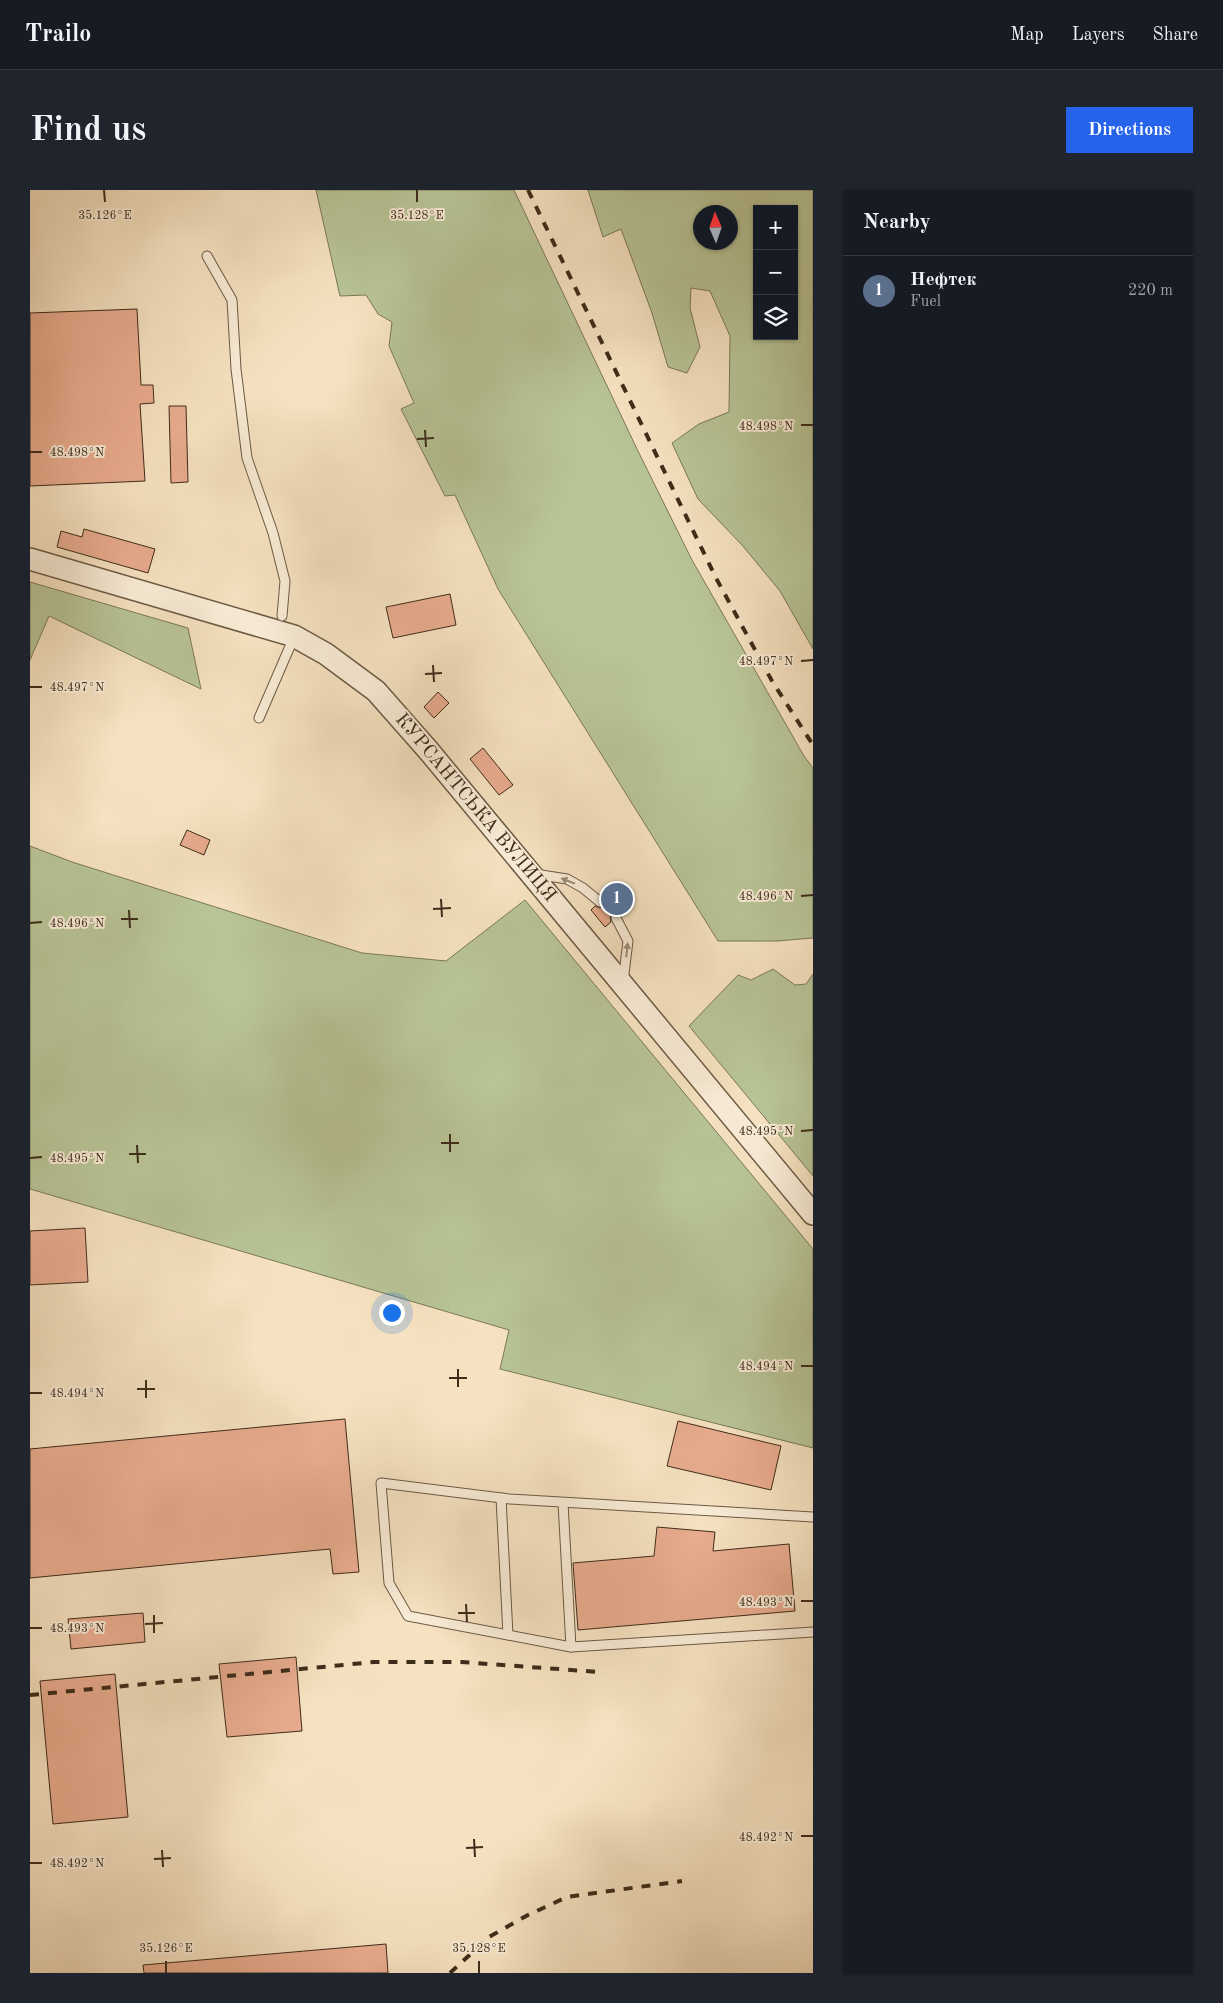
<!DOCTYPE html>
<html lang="en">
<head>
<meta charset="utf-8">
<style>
  :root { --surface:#171b24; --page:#20242c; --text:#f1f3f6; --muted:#9ea1a6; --line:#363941; --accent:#2563eb }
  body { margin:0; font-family:"Old Standard TT",serif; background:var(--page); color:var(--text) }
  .controls { position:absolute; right:15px; top:15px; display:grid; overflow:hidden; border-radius:0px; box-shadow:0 1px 4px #0004 }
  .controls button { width:45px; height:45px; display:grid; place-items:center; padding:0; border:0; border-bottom:1px solid var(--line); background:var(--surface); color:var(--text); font:25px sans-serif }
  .compass { position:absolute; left:663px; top:15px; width:45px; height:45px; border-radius:50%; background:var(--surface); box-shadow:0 1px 4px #0004; rotate:358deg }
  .you { position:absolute; left:361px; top:1122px; width:18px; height:18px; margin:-12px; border:4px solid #fff; border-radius:50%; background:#1a73e8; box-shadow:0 0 0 8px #1a73e833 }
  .badge { display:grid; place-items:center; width:32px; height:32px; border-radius:50%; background:var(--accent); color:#fff; font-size:16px; font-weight:700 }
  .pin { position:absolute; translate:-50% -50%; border:2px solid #fff; box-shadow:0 1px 5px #0006 }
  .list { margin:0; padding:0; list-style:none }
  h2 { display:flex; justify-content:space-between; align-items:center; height:65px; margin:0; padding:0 20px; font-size:21px }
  h2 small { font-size:16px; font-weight:400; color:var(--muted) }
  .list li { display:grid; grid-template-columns:32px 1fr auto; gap:15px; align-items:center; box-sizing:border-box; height:70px; padding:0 20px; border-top:1px solid var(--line) }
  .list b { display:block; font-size:19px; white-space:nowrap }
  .list p { margin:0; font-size:16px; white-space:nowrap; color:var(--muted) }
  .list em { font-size:16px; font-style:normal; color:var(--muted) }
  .icon { flex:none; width:28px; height:28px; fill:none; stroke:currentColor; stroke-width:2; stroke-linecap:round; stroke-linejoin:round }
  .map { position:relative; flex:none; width:783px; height:1783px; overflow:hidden; border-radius:0px }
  header { display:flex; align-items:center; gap:30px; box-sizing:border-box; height:70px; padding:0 25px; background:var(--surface); border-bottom:1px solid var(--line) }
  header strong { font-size:24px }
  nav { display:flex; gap:28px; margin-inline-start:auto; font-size:18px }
  .intro { display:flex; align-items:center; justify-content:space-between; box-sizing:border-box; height:120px; padding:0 30px }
  h1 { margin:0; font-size:35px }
  .button { padding:12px 22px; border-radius:0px; background:var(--accent); color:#fff; font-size:18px; font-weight:700 }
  main { display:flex; gap:30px; padding:0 30px }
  aside { flex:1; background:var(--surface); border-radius:0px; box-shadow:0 1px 4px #0004 }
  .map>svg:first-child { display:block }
  .green { fill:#b8c496; stroke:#7b7858; fill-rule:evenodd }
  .building { fill:#e9ac8f; stroke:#3e2c1a }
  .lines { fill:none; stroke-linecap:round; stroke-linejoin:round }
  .service-casing { stroke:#6c5a44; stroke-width:11 }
  .tertiary-casing { stroke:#6c5a44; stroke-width:24 }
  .service { stroke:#f9ecd7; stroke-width:9 }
  .tertiary { stroke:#f9ecd7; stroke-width:21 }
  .rail { stroke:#3e2c1a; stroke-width:4; stroke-dasharray:9 9; stroke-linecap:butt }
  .oneway { fill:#9c8c78 }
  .ticks { fill:none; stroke:#3e2c1a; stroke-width:2 }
  .labels { text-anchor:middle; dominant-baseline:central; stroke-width:4; stroke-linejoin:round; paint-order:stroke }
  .street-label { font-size:19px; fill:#3e2c1a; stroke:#f9ecd7 }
  .ticks-label { font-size:12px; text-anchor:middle; fill:#3e2c1a; stroke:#f9ecd7; stroke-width:4; stroke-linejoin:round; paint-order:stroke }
</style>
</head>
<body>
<header>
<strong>Trailo</strong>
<nav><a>Map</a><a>Layers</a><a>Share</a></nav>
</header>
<div class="intro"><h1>Find us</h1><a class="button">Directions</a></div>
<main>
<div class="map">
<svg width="783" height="1783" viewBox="0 0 783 1783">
  <rect width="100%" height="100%" fill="#f6e2c1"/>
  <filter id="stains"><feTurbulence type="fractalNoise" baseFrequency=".004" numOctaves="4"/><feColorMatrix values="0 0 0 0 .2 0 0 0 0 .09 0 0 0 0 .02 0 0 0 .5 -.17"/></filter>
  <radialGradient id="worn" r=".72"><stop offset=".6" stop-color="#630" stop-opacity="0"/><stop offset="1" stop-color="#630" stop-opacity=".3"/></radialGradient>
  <g class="green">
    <path d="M286,0H484L607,259L662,370L774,566L783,578V748L747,751H688L468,399L425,305L415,306L371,219L384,213L359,156L362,132L348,124L336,105L310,106Z"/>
    <path d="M558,0H783V459L750,401L712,355L668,309L642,253L669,234L699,222L700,146L680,101L661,98L660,118L670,157L657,183L638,177L622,123L591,39L573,47ZM727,19H764V146H727ZM700,22V52H670V22Z"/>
    <path d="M0,392L158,438L171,499L19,426L0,470Z"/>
    <path d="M0,656L42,672L332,763L416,771L495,710L783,1059V1258L470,1179L479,1140L0,999Z"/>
    <path d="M743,779L765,795L776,794L783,784V986L659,836L708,785L721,790Z"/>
  </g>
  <g class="building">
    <path d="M107,119L111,195H123L124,213L110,214L115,291L0,296V123Z"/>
    <path d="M139,216H156L158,292L141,293Z"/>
    <path d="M54,339L125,359L118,383L27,357L31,341L52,347Z"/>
    <path d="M420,404L426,435L363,448L356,417Z"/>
    <path d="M408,502L419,513L404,528L394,517Z"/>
    <path d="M453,558L483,595L469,605L440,569Z"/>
    <path d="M157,640L180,650L174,665L150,655Z"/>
    <path d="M586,692L604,713L591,724L587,722L583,723L580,727L581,732L575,737L561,720L565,716L569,718L574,716L576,713L575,708L578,706L575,702Z"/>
    <path d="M55,1038L58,1092L0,1095V1041Z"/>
    <path d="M315,1229L329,1382L303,1384L300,1359L0,1388V1259Z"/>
    <path d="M648,1231L751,1256L741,1300L637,1276Z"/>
    <path d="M627,1337L685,1342L683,1361L759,1354L765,1421L548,1440L543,1373L624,1366Z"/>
    <path d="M113,1423L115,1452L41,1459L38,1429Z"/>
    <path d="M266,1467L272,1541L197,1547L189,1474Z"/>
    <path d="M85,1484L98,1627L23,1634L10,1491Z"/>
    <path d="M356,1754L358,1783H114L113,1775Z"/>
  </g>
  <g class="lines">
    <defs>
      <g id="service">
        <path d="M177,66L202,110L206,179L217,268L243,343L255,391L252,426"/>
        <path d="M229,528L264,447"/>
        <path d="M505,684L537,689L553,698L570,712"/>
        <path d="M586,728L598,751L593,792"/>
        <path d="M471,1308L478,1445"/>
        <path d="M533,1313L541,1457L783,1442"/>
        <path d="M541,1457L378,1426L359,1393L351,1293L480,1309L783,1327"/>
      </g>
      <path id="tertiary" d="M0,369L264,446L296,464L346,501L398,560L783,1024"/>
    </defs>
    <use href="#service" class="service-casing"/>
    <use href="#tertiary" class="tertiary-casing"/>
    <use href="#service" class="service"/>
    <use href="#tertiary" class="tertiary"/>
    <g class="rail">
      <path d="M498,0L686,388L742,491L783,555"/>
      <path d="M0,1505L344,1472H431L569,1482"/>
      <path d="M420,1783L459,1747L498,1725L537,1707L652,1691"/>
    </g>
  </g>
  <defs><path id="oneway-solid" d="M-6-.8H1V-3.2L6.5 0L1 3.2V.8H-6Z" transform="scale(1.25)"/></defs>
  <g class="oneway">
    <use href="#oneway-solid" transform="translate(538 691) rotate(-159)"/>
    <use href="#oneway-solid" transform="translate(597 760) rotate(-84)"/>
  </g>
  <path class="ticks" d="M74,0L75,12M387,0V12M771,235H783M395,240L396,257M387,249L404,248M0,262H12M771,471L783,470M403,475L404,492M395,484L412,483M0,497H12M771,706L783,705M411,709L412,727M403,719L421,718M99,720L100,738M91,729H108M0,733L12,732M771,941L783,940M420,944V962M411,953H429M107,955L108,973M99,964H116M0,968L12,967M771,1176H783M428,1179V1197M419,1188H437M116,1190V1208M107,1199H125M0,1203H12M771,1411H783M436,1414L437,1432M428,1423H445M124,1425V1443M115,1434L133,1433M0,1438H12M771,1646H783M444,1649L445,1667M436,1658L453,1657M132,1660L133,1677M124,1669L141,1668M0,1673H12M136,1771V1783M449,1771V1783"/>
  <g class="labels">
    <g class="street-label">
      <text transform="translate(445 618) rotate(50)">КУРСАНТСЬКА ВУЛИЦЯ</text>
    </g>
  </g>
  <g class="ticks-label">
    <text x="75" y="29">35.126°E</text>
    <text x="387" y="29">35.128°E</text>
    <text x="736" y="240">48.498°N</text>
    <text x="47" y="266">48.498°N</text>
    <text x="736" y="475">48.497°N</text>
    <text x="47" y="501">48.497°N</text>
    <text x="736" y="710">48.496°N</text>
    <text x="47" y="737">48.496°N</text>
    <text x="736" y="945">48.495°N</text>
    <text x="47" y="972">48.495°N</text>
    <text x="736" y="1180">48.494°N</text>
    <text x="47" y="1207">48.494°N</text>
    <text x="736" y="1416">48.493°N</text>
    <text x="47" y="1442">48.493°N</text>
    <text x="736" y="1651">48.492°N</text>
    <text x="47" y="1677">48.492°N</text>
    <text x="136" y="1762">35.126°E</text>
    <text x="449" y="1762">35.128°E</text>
  </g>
  <rect width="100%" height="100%" filter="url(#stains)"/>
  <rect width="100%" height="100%" fill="url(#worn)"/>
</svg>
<div class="controls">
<button>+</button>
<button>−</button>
<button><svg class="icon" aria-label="layers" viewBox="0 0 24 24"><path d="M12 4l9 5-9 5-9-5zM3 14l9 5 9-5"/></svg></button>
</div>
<svg class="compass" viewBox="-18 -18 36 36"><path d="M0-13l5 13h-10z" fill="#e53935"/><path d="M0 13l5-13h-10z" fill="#9ea1a6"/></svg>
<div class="you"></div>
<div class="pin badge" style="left:587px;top:709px;background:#5c6f8a">1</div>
</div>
<aside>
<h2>Nearby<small></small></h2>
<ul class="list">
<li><span class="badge" style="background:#5c6f8a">1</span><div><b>Нефтек</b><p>Fuel</p></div><em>220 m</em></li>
</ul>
</aside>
</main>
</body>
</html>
